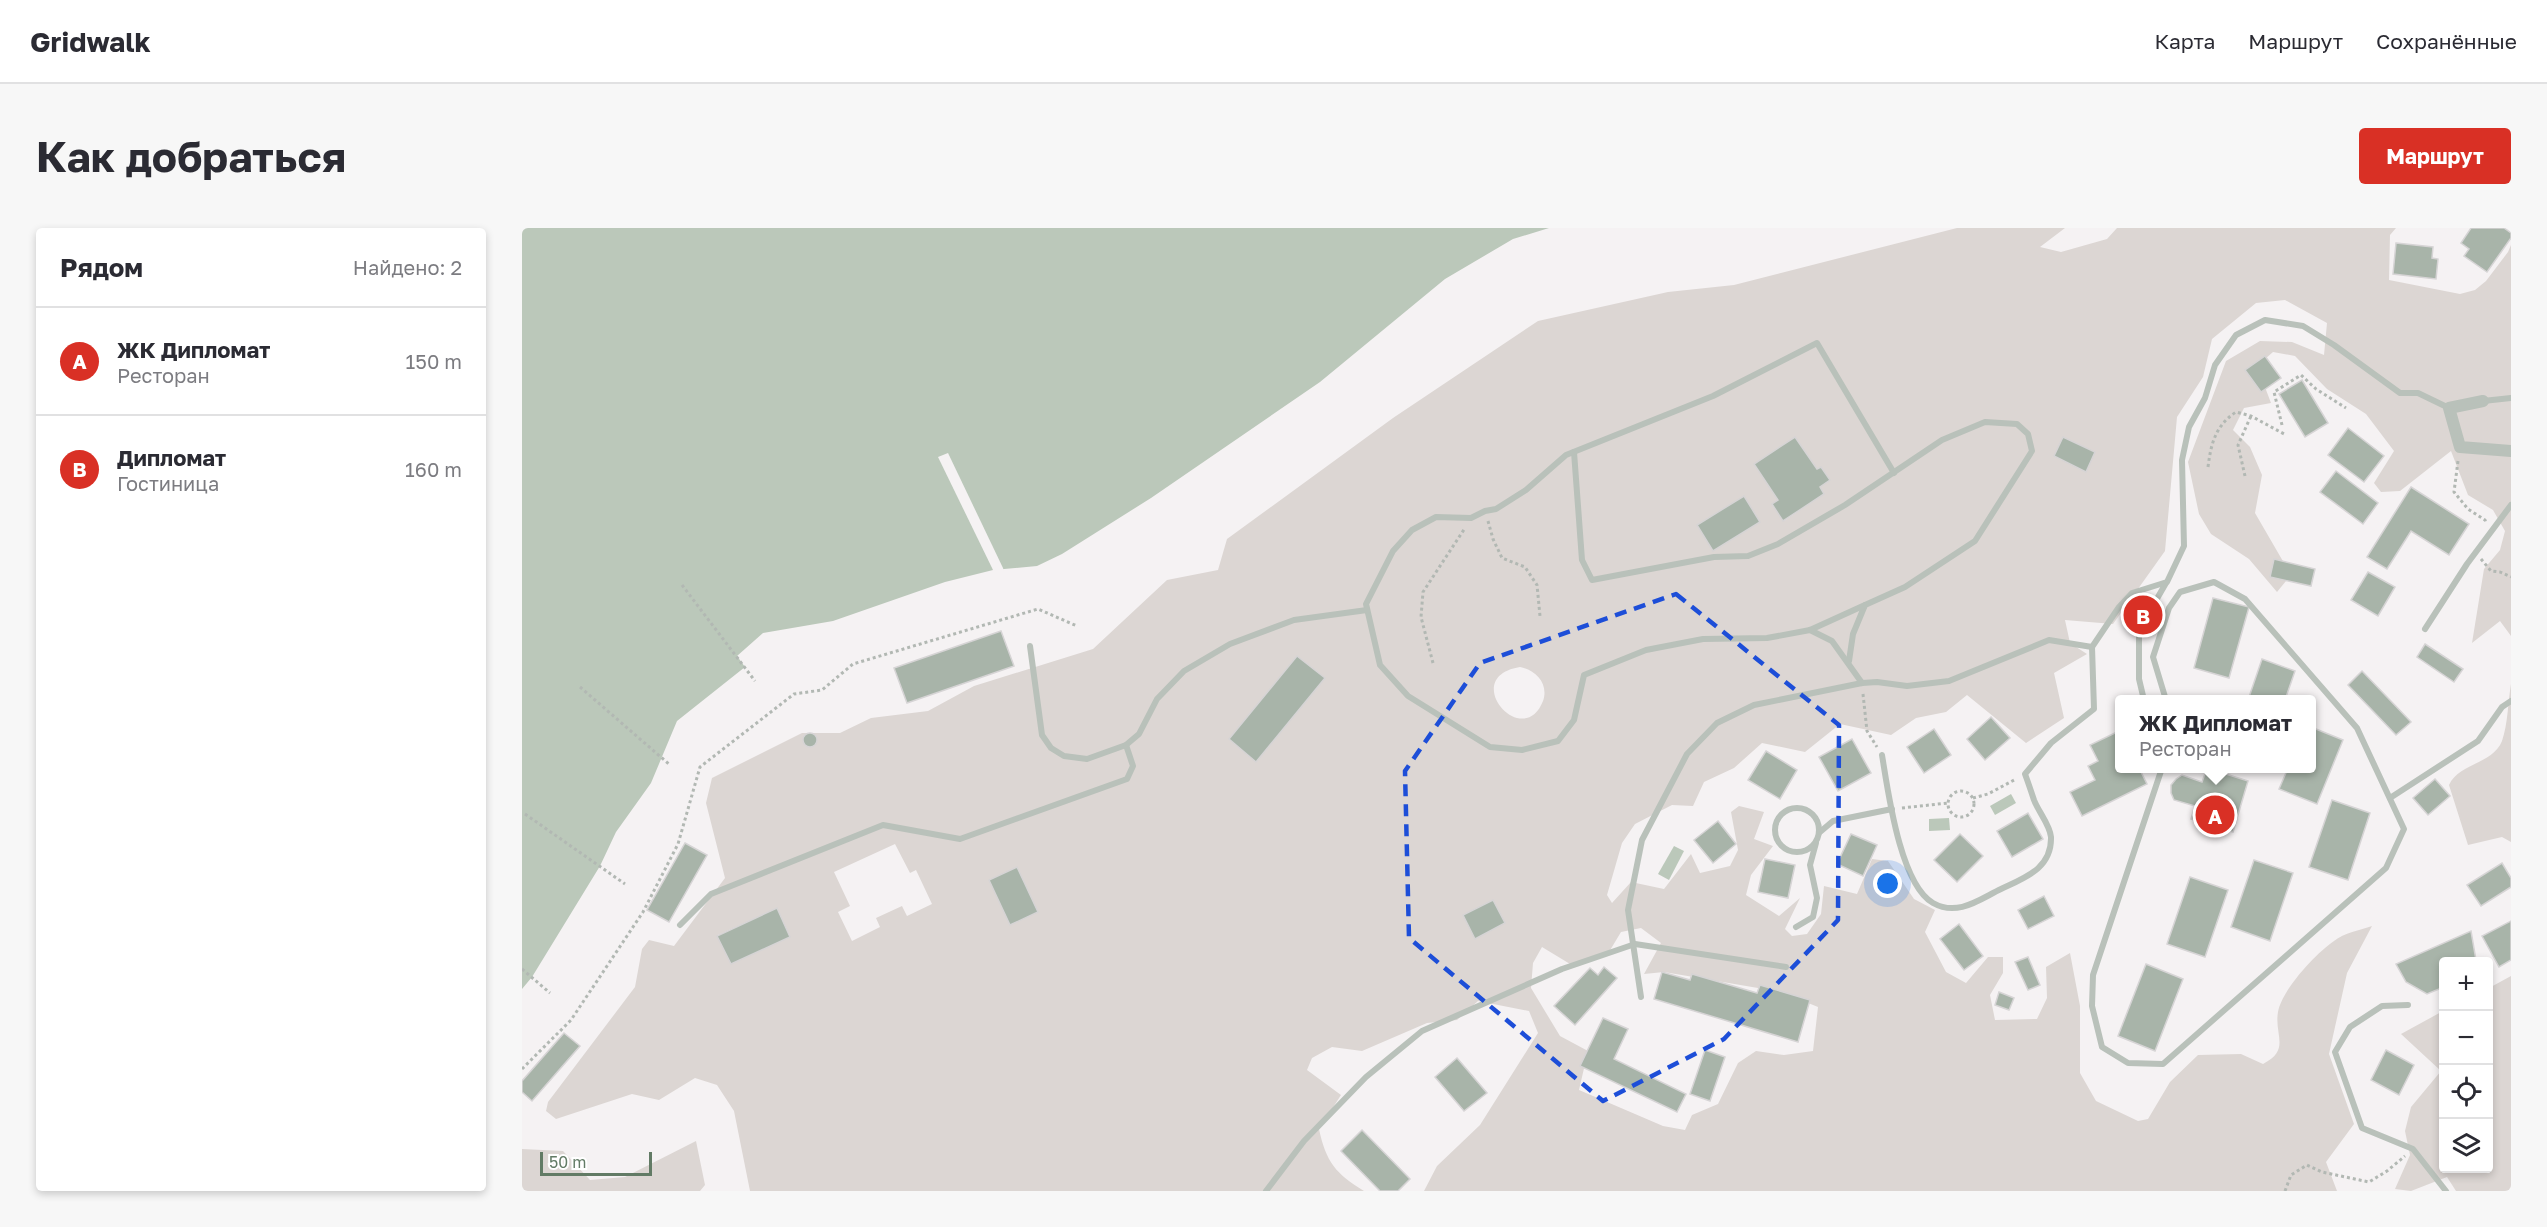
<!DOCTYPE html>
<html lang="ru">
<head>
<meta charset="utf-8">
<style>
  :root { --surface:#fff; --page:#f7f7f7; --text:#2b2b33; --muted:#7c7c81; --line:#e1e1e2; --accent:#d93025 }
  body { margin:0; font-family:"Golos Text",sans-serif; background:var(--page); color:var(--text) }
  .controls { position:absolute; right:18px; bottom:18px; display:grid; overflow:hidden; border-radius:6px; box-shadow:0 3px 9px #0003 }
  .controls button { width:54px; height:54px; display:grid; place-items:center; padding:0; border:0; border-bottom:2px solid var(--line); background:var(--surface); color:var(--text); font:30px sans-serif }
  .scale { position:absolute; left:18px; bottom:15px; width:112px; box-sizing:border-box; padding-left:6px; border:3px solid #627b65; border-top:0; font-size:16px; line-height:21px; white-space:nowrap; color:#627b65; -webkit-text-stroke:4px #fff; paint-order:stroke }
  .you { position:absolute; left:1366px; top:656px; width:21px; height:21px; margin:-15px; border:4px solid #fff; border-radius:50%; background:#1a73e8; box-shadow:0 0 0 9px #1a73e833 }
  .badge { display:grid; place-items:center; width:39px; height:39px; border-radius:50%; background:var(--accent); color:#fff; font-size:20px; font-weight:700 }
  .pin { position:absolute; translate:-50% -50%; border:3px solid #fff; box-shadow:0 2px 6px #0006 }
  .popup { position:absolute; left:1593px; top:467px; width:201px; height:78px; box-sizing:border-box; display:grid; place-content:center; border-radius:6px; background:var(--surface); filter:drop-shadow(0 2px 4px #0005); font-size:20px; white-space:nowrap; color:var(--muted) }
  .popup b { font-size:22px; color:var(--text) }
  .popup::after { content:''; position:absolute; left:50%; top:100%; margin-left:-12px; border:12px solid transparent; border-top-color:var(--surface) }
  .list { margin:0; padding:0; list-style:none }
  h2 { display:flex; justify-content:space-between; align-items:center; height:78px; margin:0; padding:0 24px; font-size:26px }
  h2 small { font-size:20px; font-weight:400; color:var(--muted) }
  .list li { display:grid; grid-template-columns:39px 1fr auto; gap:18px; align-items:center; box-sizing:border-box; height:108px; padding:0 24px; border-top:2px solid var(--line) }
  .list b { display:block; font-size:22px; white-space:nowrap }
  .list p { margin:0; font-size:20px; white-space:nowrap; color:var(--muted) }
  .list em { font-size:20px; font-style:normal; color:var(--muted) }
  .icon { flex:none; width:33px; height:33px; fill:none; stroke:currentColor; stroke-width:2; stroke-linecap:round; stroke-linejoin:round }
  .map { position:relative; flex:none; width:1989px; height:963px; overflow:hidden; border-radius:6px }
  header { display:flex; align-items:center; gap:36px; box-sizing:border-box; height:84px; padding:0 30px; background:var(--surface); border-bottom:2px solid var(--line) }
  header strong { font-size:28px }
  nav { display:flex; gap:33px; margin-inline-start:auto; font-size:21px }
  .intro { display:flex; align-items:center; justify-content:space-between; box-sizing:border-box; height:144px; padding:0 36px }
  h1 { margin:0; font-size:42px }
  .button { padding:15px 27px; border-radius:6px; background:var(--accent); color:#fff; font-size:21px; font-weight:700 }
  main { display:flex; gap:36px; padding:0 36px }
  aside { flex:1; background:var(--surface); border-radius:6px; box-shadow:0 3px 9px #0003 }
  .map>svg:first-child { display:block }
  .green { fill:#dcd6d3; fill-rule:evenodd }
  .water { fill:#bbc8ba }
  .pier { fill:#f5f2f3 }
  .building { fill:#a8b4a9; stroke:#d6d4d5; stroke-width:1.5 }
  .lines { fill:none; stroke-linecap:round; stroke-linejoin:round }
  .path { stroke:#b2b8b3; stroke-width:3; stroke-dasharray:3 3; stroke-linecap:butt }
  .lane { stroke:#b9c1ba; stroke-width:6 }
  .street { stroke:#b9c1ba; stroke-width:12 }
  .marked { fill:none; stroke:#1d4ed8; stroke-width:4.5; stroke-dasharray:12 8; stroke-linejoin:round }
</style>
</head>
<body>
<header>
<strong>Gridwalk</strong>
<nav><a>Карта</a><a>Маршрут</a><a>Сохранённые</a></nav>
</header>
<div class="intro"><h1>Как добраться</h1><a class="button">Маршрут</a></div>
<main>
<aside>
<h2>Рядом<small>Найдено: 2</small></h2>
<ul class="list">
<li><span class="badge">A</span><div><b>ЖК Дипломат</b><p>Ресторан</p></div><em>150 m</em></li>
<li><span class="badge">B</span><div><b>Дипломат</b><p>Гостиница</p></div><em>160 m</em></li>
</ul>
</aside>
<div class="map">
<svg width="1989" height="963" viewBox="0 0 1989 963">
  <rect width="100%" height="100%" fill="#f5f2f3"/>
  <g class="green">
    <path d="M1435,0H1543L1518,19L1539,24L1585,11L1595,0H1874L1868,7L1867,52L1938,66L1953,62L1964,53L1986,24L1989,17V408L1978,393L1950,415L1962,341L1978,322L1983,303L1971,282L1946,267L1929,223L1878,263L1859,264L1852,255L1872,223L1844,186L1805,161L1773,128L1751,124L1735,138L1749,175L1722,180L1711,202L1728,219L1740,247L1733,285L1762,335L1764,353L1755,364L1727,331L1689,306L1677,286L1666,234L1704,133L1738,113L1770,114L1802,127L1805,95L1763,72L1734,75L1690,111L1681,149L1655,189L1643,323L1591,396L1543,392L1548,415L1565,426L1532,445L1542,490L1504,515L1445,467L1424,484L1394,490L1369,507L1318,496L1283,524L1240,515L1212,540L1182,554L1171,578L1150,577L1113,596L1100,615L1085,667L1090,675L1109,654L1142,661L1169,626L1178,645L1208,638L1216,622L1209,584L1217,578L1242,584L1232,611L1251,618L1229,647L1224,667L1257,688L1278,670L1263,701L1270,708L1285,706L1299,686L1302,658L1335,666L1350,631L1366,633L1392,671L1413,682L1403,704L1424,744L1444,755L1466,729H1481V745L1468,767L1473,792L1515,791L1525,770L1524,739L1548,725L1558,778V845L1574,873L1616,893L1626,891L1648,854L1676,827L1719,826L1741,836C1769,822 1752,807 1756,784C1760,762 1793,726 1812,713C1822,705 1838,702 1850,698L1825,745L1807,826L1832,896L1804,934L1815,963H902L915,938L958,897L1016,805L1007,783L956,773L935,792L905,795L840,823L810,819L790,830L785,842L819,867L797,901C804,934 814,946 842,963H228L212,883L195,857L173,850L137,872L110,866L34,891L24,883L26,874L113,759L120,721L127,712L152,718L203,650L184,575L190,550L280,505H318L349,490L406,483L452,458L571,421L645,352L696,342L705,311L871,190L1016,93L1146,64L1212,57ZM1299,239L1308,252L1298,259L1302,266L1262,293L1250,277ZM775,428L802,450L734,533L707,511ZM998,439C1014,442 1027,456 1021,473C1001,524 936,449 998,439ZM373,616L388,645L394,642L410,676L385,688L380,678L354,690L358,699L330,713L316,684L328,678L312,644ZM467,652L515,684L488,697ZM255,680L268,708L209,736L196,707ZM1119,700L1139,715L1122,746L1142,744L1259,764L1296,779L1291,823L1262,827L1234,823L1216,835L1196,876L1170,887L1163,902L1141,898L1057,862L1066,823L1038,808L1009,760L1011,735L1020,719L1053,739L1087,724L1099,704Z"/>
    <path d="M1989,456V614L1980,609L1946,617L1927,557C1937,535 1971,536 1980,513C1986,496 1986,473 1989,456Z"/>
    <path d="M1989,748V963H1934L1925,949L1889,963L1873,961L1888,927L1883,903L1889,879L1919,843L1879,806L1921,783L1922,940H1966L1967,760Z"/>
    <path d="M174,913L183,957L178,963H0V921L41,923L68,952L103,949Z"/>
  </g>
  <g class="water">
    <path d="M0,0H1027L991,11L923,51L798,154L629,270L540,326L515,338L471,342L423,354L311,393L241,405L215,428L223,439L155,493L129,555L94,604L78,638L10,749L0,761Z"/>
    <path d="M1489,566L1494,575L1473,587L1468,578Z"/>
    <path d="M1427,590L1428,602L1407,603V591Z"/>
    <path d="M1152,618L1162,623L1147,652L1136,646Z"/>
  </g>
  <path class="pier" d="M426,225L481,340L482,343L472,344L416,229Z"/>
  <g class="building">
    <path d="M1949,0H1982L1989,5V10L1965,44L1942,28L1947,21L1939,15Z"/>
    <path d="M1874,15L1911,19L1910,30L1916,31L1914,51L1871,46Z"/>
    <path d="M1743,128L1759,150L1739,164L1723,142Z"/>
    <path d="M1780,152L1806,195L1783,209L1757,166Z"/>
    <path d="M1826,200L1862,228L1842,254L1806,227Z"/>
    <path d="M1273,209L1295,241L1299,239L1308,252L1298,259L1302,266L1261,293L1250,276L1256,272L1232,236Z"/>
    <path d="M1541,209L1573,224L1564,244L1532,228Z"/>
    <path d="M1814,243L1856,275L1841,296L1798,264Z"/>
    <path d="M1889,259L1947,296L1927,327L1889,303L1865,341L1845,329Z"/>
    <path d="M1222,268L1238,294L1191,323L1175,297Z"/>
    <path d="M1752,331L1793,341L1789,358L1748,349Z"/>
    <path d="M1846,344L1873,359L1856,388L1829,372Z"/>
    <path d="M1691,370L1727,379L1707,450L1672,440Z"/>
    <path d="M479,403L492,438L385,475L372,440Z"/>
    <path d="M1903,416L1941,441L1932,454L1895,429Z"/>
    <path d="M775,428L803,450L734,534L707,511Z"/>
    <path d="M1740,431L1773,443L1763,472H1726Z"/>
    <path d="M1840,443L1889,494L1874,507L1826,457Z"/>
    <path d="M1469,489L1488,510L1463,532L1445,511Z"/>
    <path d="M1789,499L1821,512L1795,576L1757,561L1766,540H1789Z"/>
    <path d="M1412,501L1429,527L1402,545L1385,519Z"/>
    <path d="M1597,503V540H1617L1625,556L1560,588L1548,564L1573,552L1566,538L1576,533L1568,517Z"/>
    <circle cx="288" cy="512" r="7"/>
    <path d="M1330,511L1349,545L1316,563L1297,529Z"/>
    <path d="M1244,523L1275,542L1258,571L1226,552Z"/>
    <path d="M1685,540L1726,553L1711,604L1669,591L1673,578L1652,572L1649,565V557L1654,551L1660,547L1680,554Z"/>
    <path d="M1913,551L1928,568L1906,587L1891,570Z"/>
    <path d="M1810,572L1848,585L1826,652L1787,639Z"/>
    <path d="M1506,585L1521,611L1490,629L1475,603Z"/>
    <path d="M1196,593L1214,616L1191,635L1172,612Z"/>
    <path d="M1329,606L1355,617L1341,648L1315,636Z"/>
    <path d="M1438,606L1461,628L1435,654L1412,632Z"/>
    <path d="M163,615L185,627L147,694L125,682Z"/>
    <path d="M1243,631L1273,637L1266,670L1236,664Z"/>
    <path d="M1732,632L1771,645L1748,713L1709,699Z"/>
    <path d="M1980,635L1989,650V659L1959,678L1945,657Z"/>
    <path d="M495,639L516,684L488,697L467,652Z"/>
    <path d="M1668,649L1706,662L1683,729L1645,716Z"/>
    <path d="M1522,668L1532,688L1506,701L1496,682Z"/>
    <path d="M971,672L983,695L953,711L941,687Z"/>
    <path d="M255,680L268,709L209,736L195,708Z"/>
    <path d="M1989,693V732L1977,739L1960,708Z"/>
    <path d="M1437,696L1461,728L1442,742L1418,711Z"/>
    <path d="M1949,703L1954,732L1922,734V759L1905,766L1884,754L1874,736Z"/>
    <path d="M1506,729L1518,757L1506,762L1493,734Z"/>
    <path d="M1624,736L1661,751L1633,823L1596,808Z"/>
    <path d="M1082,739L1095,750L1053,797L1032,778L1068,740L1076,747Z"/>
    <path d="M1140,744L1168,752L1170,746L1235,765L1238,757L1288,772L1276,814L1132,771Z"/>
    <path d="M1477,764L1492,770L1487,782L1473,777Z"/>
    <path d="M1081,790L1106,801L1092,831L1164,866L1155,884L1058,838Z"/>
    <path d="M42,805L58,818L10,873L0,864V853Z"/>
    <path d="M1183,822L1203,829L1188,873L1168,866Z"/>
    <path d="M1864,822L1892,837L1877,867L1849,852Z"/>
    <path d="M935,830L965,865L942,883L913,849Z"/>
    <path d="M840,902L888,951L876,963H858L819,923Z"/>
  </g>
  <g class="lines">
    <g class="path">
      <path d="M1760,197L1752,164L1779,147L1794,161L1824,180"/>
      <path d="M1936,233L1932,264L1946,281L1963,292L1964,295"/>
      <path d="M1686,239C1689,216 1693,198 1714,184L1729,188L1764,207"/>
      <path d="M1723,248L1716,217L1729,188"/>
      <path d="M966,293L971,311L980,330L1003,339L1015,357L1018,388"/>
      <path d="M1959,331L1969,343L1978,344L1989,349"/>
      <path d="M160,357L233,453"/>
      <path d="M911,435L899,389L901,364L943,300"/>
      <path d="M58,459L148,537"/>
      <path d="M1341,466L1345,503L1355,519"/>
      <circle cx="1439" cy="576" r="13"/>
      <path d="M1451,570L1466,566L1494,551"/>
      <path d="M1380,580L1426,575"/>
      <path d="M3,586L103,656"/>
      <path d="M0,741L28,765"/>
      <path d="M0,841L49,792L121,684L156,616L178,539L272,466L300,462L331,436L516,381L555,398"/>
      <path d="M1763,963L1769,947L1785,937L1800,944L1847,954L1865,943L1883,928"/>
    </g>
    <g class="lane">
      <path d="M1961,173L1989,170"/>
      <path d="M1052,224L1060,332L1070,352L1192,329L1226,328L1256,316L1323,277L1420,212L1463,194L1495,196L1506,206L1510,223L1453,313L1383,359L1343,377L1331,406L1327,433"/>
      <path d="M1343,377L1288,402L1245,410L1181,411L1124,422L1062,447L1052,492L1036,513L1000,522L968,519L886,468L858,437L844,376L871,323L890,302L914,289L949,290L963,283L974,281L1004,262L1044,227L1191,168L1295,115L1372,245"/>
      <path d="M1903,401L1945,336L1989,277"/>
      <path d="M1288,402L1310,413L1340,455"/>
      <path d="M508,418L520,507L529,520L542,528L565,531L604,517L617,506L635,471L662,443L708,416L772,392L845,382"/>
      <path d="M1622,472L1617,451V402L1644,355"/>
      <path d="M1360,527C1366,563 1378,656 1411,675C1436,689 1458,671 1479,661C1502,650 1530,641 1529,609C1528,597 1516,583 1512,572C1509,563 1506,554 1503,546L1529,515L1572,481L1570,419L1597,379L1610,365L1645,354L1662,318L1660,232L1667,199L1683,170L1693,137L1714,107L1743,92L1781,98L1812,117L1878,165H1896L1927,180"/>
      <path d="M1640,540L1571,747L1570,778L1580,819L1606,835L1641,836L1864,640L1882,601L1835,500L1723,371L1692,354L1658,364L1647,380L1631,429L1644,472"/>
      <path d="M1868,570L1956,513L1980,479L1989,473"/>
      <circle cx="1275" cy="602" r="22"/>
      <path d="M1298,604L1311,593L1370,581"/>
      <path d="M158,697L189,666L361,597L438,611L605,551L611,538L604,517"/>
      <path d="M1274,699L1291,689L1295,670L1288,637L1294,615"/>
      <path d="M1119,769L1106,682L1120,612L1165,526L1195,495L1232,477L1340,455L1355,454L1385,458L1427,453L1527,412L1570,419"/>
      <path d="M1886,777L1860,778L1828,799L1813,824L1840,900L1891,921L1924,963"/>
      <path d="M744,963L782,913L844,849L900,803L1040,741L1113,716L1264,739"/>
    </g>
    <path class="street" d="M1961,173L1927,180L1938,219L1989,223"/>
  </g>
  <path class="marked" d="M1154,366L1317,497L1316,692L1202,811L1081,873L887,710L883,543L958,435Z"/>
</svg>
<div class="controls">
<button>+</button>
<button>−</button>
<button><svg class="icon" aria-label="locate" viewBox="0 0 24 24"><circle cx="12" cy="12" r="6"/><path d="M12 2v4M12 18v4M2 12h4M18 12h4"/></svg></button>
<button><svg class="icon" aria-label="layers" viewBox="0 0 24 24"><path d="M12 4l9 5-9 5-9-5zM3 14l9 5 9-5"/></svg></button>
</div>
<div class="scale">50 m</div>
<div class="you"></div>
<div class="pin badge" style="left:1693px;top:587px">A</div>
<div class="popup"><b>ЖК Дипломат</b>Ресторан</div>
<div class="pin badge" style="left:1621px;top:387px">B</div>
</div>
</main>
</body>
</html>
